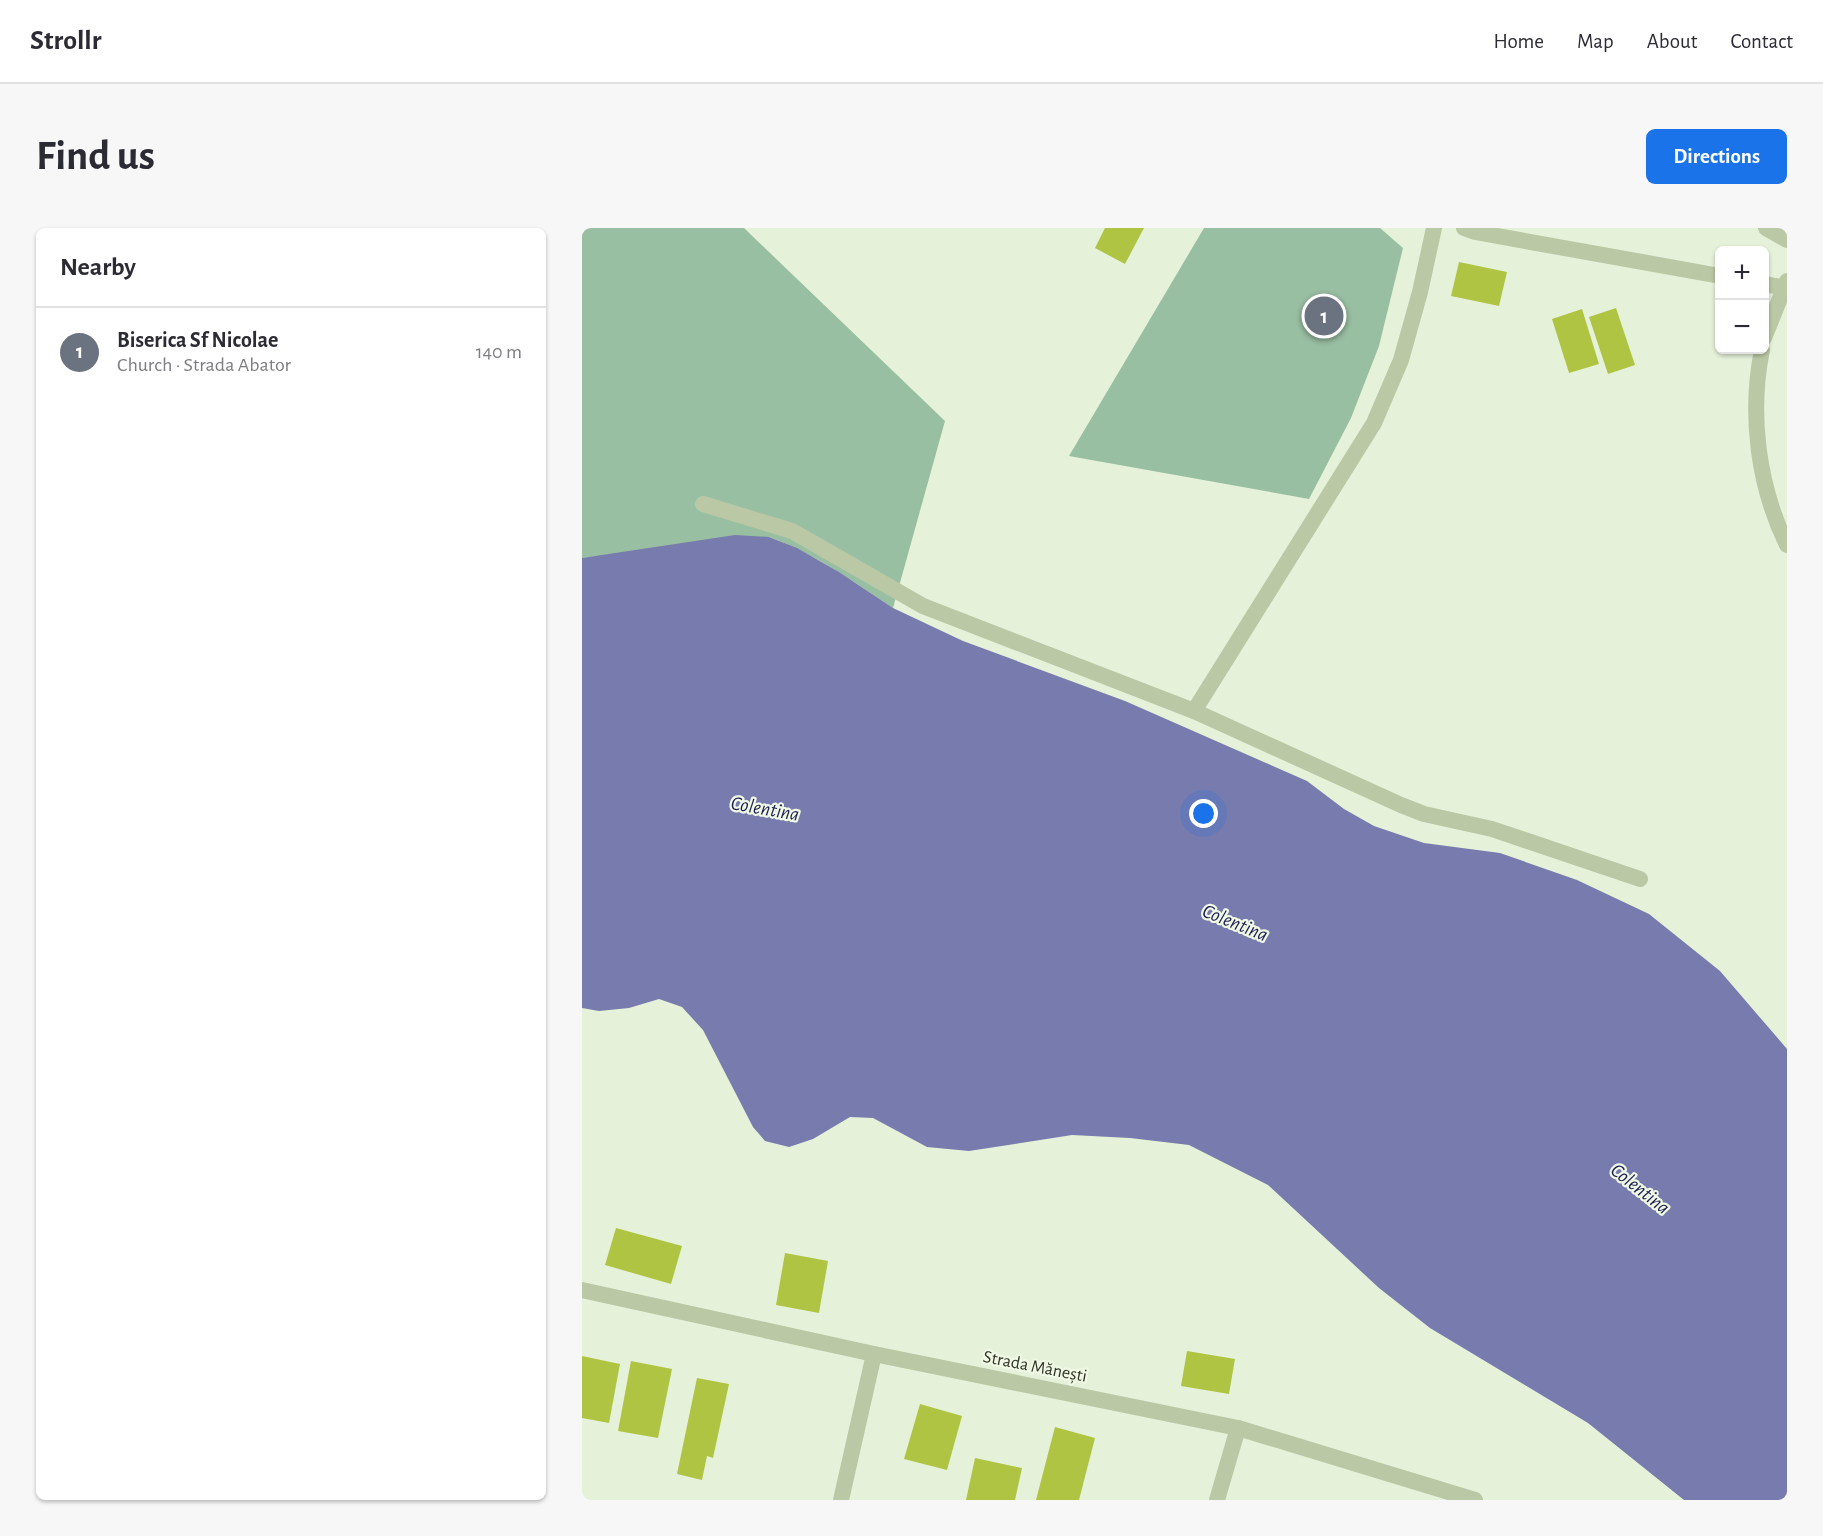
<!DOCTYPE html>
<html lang="en">
<head>
<meta charset="utf-8">
<style>
  :root { --surface:#fff; --page:#f7f7f7; --text:#2b2b33; --muted:#7c7c81; --line:#e1e1e2; --accent:#1a73e8 }
  body { margin:0; font-family:"Alegreya Sans",sans-serif; background:var(--page); color:var(--text) }
  .controls { position:absolute; right:18px; top:18px; display:grid; overflow:hidden; border-radius:9px; box-shadow:0 2px 4px #0004 }
  .controls button { width:54px; height:54px; display:grid; place-items:center; padding:0; border:0; border-bottom:2px solid var(--line); background:var(--surface); color:var(--text); font:30px sans-serif }
  .you { position:absolute; left:622px; top:586px; width:21px; height:21px; margin:-15px; border:4px solid #fff; border-radius:50%; background:#1a73e8; box-shadow:0 0 0 9px #1a73e833 }
  .badge { display:grid; place-items:center; width:39px; height:39px; border-radius:50%; background:var(--accent); color:#fff; font-size:20px; font-weight:700 }
  .pin { position:absolute; translate:-50% -50%; border:3px solid #fff; box-shadow:0 2px 6px #0006 }
  .list { margin:0; padding:0; list-style:none }
  h2 { display:flex; justify-content:space-between; align-items:center; height:78px; margin:0; padding:0 24px; font-size:26px }
  h2 small { font-size:20px; font-weight:400; color:var(--muted) }
  .list li { display:grid; grid-template-columns:39px 1fr auto; gap:18px; align-items:center; box-sizing:border-box; height:90px; padding:0 24px; border-top:2px solid var(--line) }
  .list b { display:block; font-size:22px; white-space:nowrap }
  .list p { margin:0; font-size:20px; white-space:nowrap; color:var(--muted) }
  .list em { font-size:20px; font-style:normal; color:var(--muted) }
  .map { position:relative; flex:none; width:1205px; height:1272px; overflow:hidden; border-radius:9px }
  header { display:flex; align-items:center; gap:36px; box-sizing:border-box; height:84px; padding:0 30px; background:var(--surface); border-bottom:2px solid var(--line) }
  header strong { font-size:28px }
  nav { display:flex; gap:33px; margin-inline-start:auto; font-size:21px }
  .intro { display:flex; align-items:center; justify-content:space-between; box-sizing:border-box; height:144px; padding:0 36px }
  h1 { margin:0; font-size:42px }
  .button { padding:15px 27px; border-radius:9px; background:var(--accent); color:#fff; font-size:21px; font-weight:700 }
  main { display:flex; gap:36px; padding:0 36px }
  aside { flex:1; background:var(--surface); border-radius:9px; box-shadow:0 2px 4px #0004 }
  .map>svg:first-child { display:block }
  .green { fill:#99bfa3 }
  .water { fill:#787bad }
  .building { fill:#b0c444 }
  .lines { fill:none; stroke-linecap:round; stroke-linejoin:round }
  .minor { stroke:#bbc8a5; stroke-width:16 }
  .labels { text-anchor:middle; dominant-baseline:central; stroke-width:4.5; stroke-linejoin:round; paint-order:stroke }
  .street-label { font-size:18px; fill:#313426; stroke:#f0f9e5 }
  .water-label { font-size:20px; font-style:italic; fill:#1d1e55; stroke:#f0f9e5 }
</style>
</head>
<body>
<header>
<strong>Strollr</strong>
<nav><a>Home</a><a>Map</a><a>About</a><a>Contact</a></nav>
</header>
<div class="intro"><h1>Find us</h1><a class="button">Directions</a></div>
<main>
<aside>
<h2>Nearby<small></small></h2>
<ul class="list">
<li><span class="badge" style="background:#6b7280">1</span><div><b>Biserica Sf Nicolae</b><p>Church · Strada Abator</p></div><em>140 m</em></li>
</ul>
</aside>
<div class="map">
<svg width="1205" height="1272" viewBox="0 0 1205 1272">
  <rect width="100%" height="100%" fill="#e6f1d9"/>
  <g class="green">
    <path d="M0,0H162L363,193L311,380C271,353 233,326 187,309L0,330Z"/>
    <path d="M622,0H798L821,20L797,118L769,190L727,271L487,228Z"/>
  </g>
  <path class="water" d="M153,307L187,309L215,320L257,344L311,380L381,413L543,473L725,553L762,581L792,598L842,615L918,625L995,652L1067,686L1138,743L1205,821V1272H1102L1006,1195L848,1100L797,1060L686,957L607,917L548,910L490,907L387,923L345,919L291,890L268,889L231,911L207,919L183,913L171,899L121,802L100,779L77,771L47,780L17,783L0,780V330Z"/>
  <g class="building">
    <path d="M523,0H562L543,36L513,20Z"/>
    <path d="M877,34L925,44L917,78L869,68Z"/>
    <path d="M1034,80L1053,137L1026,146L1007,89Z"/>
    <path d="M1000,81L1017,136L987,145L970,91Z"/>
    <path d="M34,1000L100,1018L89,1056L23,1037Z"/>
    <path d="M203,1025L246,1033L237,1085L194,1077Z"/>
    <path d="M605,1123L653,1131L647,1166L599,1158Z"/>
    <path d="M0,1128L38,1136L27,1195L0,1190Z"/>
    <path d="M49,1133L90,1141L76,1210L36,1203Z"/>
    <path d="M115,1150L147,1156L131,1230L125,1228L120,1252L95,1246Z"/>
    <path d="M338,1176L380,1188L365,1242L322,1231Z"/>
    <path d="M473,1199L513,1210L497,1272H454Z"/>
    <path d="M393,1230L440,1240L433,1272H384Z"/>
  </g>
  <g class="lines">
    <g class="minor">
      <path d="M882,0L893,4L1138,48"/>
      <path d="M1184,0L1205,12"/>
      <path d="M1182,56L1205,60"/>
      <path d="M1182,110L1205,53"/>
      <path d="M1180,122C1167,186 1176,258 1205,317"/>
      <path d="M121,276L210,303L341,378L612,483L819,577L842,586L910,601L1058,651"/>
      <path d="M612,483L792,195L819,132L838,64L852,0"/>
      <path d="M0,1062L292,1126L656,1200L893,1272"/>
      <path d="M259,1272L292,1126"/>
      <path d="M635,1272L656,1200"/>
    </g>
  </g>
  <g class="labels">
    <g class="street-label">
      <text transform="translate(453 1139) rotate(11)">Strada Mănești</text>
    </g>
    <g class="water-label">
      <text transform="translate(183 581) rotate(10)">Colentina</text>
      <text transform="translate(653 695) rotate(22)">Colentina</text>
      <text transform="translate(1058 961) rotate(38)">Colentina</text>
    </g>
  </g>
</svg>
<div class="controls">
<button>+</button>
<button>−</button>
</div>
<div class="you"></div>
<div class="pin badge" style="left:742px;top:88px;background:#6b7280">1</div>
</div>
</main>
</body>
</html>
